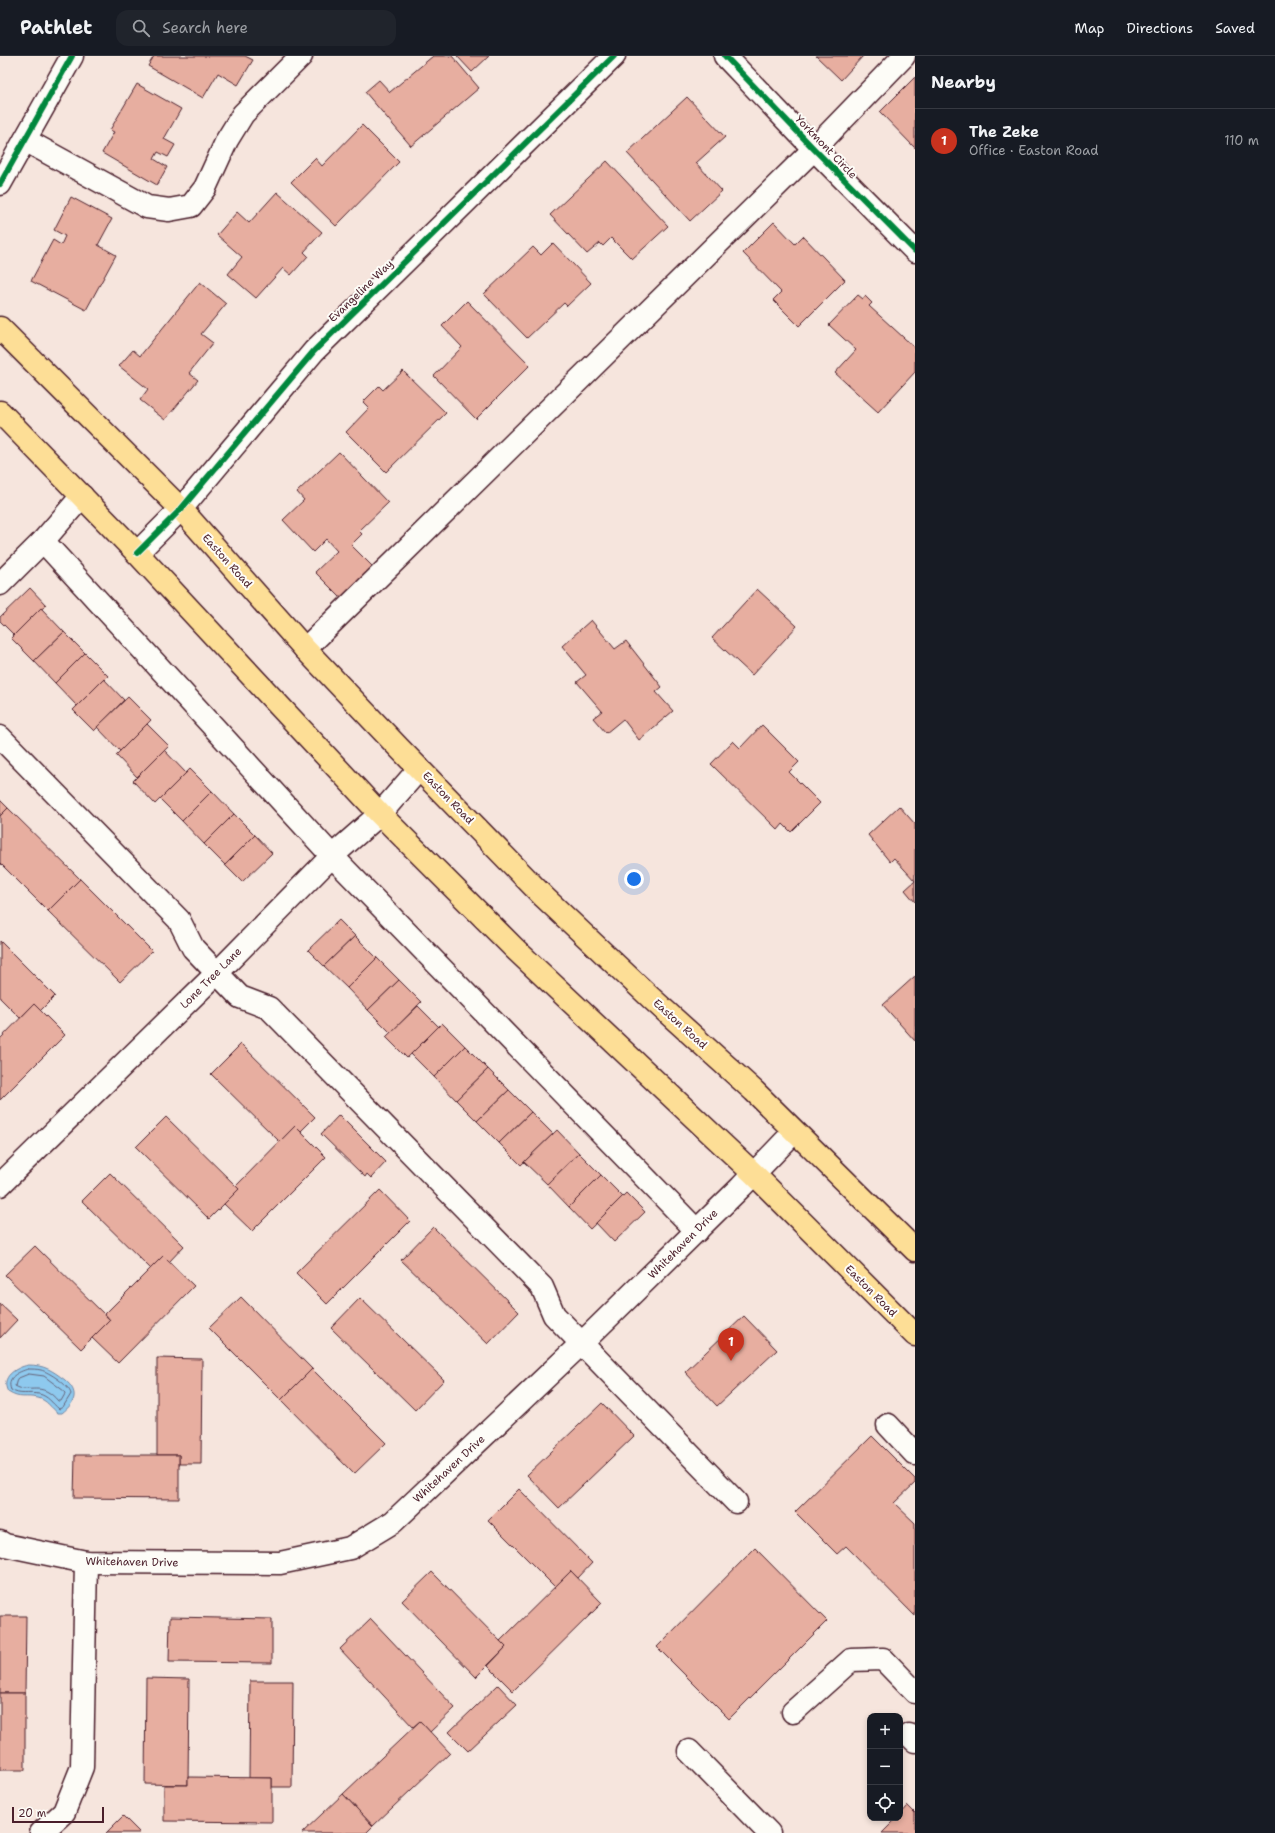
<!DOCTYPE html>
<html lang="en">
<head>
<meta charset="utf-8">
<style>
  :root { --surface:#171b24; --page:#20242c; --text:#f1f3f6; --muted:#9ea1a6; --line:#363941; --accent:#c8321e }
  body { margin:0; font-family:"Shantell Sans",sans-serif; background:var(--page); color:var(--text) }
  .controls { position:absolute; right:12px; bottom:12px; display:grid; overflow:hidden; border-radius:8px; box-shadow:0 2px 6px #0003 }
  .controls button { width:36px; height:36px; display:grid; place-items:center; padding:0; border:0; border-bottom:1px solid var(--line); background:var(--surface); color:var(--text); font:20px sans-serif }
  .scale { position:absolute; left:12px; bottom:10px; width:92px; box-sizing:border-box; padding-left:4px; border:2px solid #4a1f2b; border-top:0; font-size:11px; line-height:14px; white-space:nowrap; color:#4a1f2b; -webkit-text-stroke:3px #fdfcf7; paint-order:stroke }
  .you { position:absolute; left:634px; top:823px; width:14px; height:14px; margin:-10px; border:3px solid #fff; border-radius:50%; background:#1a73e8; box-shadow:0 0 0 6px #1a73e833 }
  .badge { display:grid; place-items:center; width:26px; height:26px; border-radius:50%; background:var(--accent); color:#fff; font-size:13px; font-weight:700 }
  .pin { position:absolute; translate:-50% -33px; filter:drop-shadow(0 1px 2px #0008) }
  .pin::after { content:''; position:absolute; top:21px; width:14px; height:12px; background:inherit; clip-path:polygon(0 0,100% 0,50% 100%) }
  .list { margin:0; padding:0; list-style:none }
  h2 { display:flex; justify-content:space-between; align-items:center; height:52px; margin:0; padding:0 16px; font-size:17px }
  h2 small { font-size:13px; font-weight:400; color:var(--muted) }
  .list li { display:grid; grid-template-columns:26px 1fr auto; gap:12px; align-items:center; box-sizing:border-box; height:64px; padding:0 16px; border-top:1px solid var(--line) }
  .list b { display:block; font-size:15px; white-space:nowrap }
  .list p { margin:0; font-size:13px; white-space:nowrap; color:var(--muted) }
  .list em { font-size:13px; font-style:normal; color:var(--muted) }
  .icon { flex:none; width:22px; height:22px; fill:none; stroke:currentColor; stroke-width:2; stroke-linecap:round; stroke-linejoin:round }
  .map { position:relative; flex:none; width:915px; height:1777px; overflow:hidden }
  header { display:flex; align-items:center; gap:24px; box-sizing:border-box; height:56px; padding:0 20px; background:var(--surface); border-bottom:1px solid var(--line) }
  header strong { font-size:19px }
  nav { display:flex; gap:22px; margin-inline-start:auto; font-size:14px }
  .search { width:280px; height:36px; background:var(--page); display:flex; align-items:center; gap:10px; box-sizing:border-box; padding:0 14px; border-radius:12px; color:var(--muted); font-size:15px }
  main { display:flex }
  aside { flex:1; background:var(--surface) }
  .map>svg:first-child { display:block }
  .water { fill:#8ec9ee; stroke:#7385a0 }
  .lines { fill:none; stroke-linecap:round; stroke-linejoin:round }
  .shore { stroke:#656379; stroke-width:1 }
  .building { fill:#e7aea0; stroke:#4a1f2b }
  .minor-casing { stroke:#4a1f2b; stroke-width:25 }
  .major-casing { stroke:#4a1f2b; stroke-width:25 }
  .minor { stroke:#fdfcf7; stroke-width:22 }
  .major { stroke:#fdde96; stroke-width:22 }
  .cycleway-casing { stroke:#fdfcf7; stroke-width:8 }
  .cycleway { stroke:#00873e; stroke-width:6 }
  .labels { text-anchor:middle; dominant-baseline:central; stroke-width:4; stroke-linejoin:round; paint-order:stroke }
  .street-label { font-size:11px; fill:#4a1f2b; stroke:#fdfcf7 }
</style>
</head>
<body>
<header>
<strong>Pathlet</strong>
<div class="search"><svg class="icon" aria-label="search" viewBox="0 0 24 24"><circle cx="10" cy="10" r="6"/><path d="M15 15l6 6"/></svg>Search here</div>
<nav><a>Map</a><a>Directions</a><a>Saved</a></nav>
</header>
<main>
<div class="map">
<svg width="915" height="1777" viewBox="0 0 915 1777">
  <rect width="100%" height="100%" fill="#f6e5dd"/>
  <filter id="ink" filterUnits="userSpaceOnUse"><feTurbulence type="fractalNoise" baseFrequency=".025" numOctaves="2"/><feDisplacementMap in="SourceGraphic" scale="8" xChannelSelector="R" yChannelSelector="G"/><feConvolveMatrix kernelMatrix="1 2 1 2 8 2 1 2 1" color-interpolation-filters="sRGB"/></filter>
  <g filter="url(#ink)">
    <path class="water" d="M28,1309C44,1309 52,1314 65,1324C79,1336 76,1346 62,1357H58C51,1352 47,1344 38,1342C26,1339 20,1344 8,1336C0,1321 15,1312 28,1309Z"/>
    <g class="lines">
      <g class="shore">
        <path d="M28,1313C32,1313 37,1313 41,1314C49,1316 69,1329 71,1338L63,1351L59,1353C52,1347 48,1340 39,1338C28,1336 20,1340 11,1334C6,1321 18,1316 28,1313Z"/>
        <path d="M29,1318L44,1320L64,1335L65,1338L61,1345H58C41,1324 30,1339 15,1330L17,1323Z"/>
      </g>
    </g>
    <g class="building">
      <path d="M154,0H245L253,4L238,29L218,17L203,42L148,10Z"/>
      <path d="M433,0H452L479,32L411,90L365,36L379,24L390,36Z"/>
      <path d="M457,0H489L472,16Z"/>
      <path d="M816,0H863L841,24Z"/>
      <path d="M915,21V92L880,56Z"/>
      <path d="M137,28L181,53L164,83L175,89L168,101L158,96L154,103L167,111L157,129L102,97L114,76L110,74Z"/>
      <path d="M687,41L725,81L696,107L722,135L690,165L627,97Z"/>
      <path d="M362,69L399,106L336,170L291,126L315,102L322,110Z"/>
      <path d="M607,105L668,170L632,203L611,182L603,190L600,187L587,198L550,159Z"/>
      <path d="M277,136L322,176L304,196L308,200L291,219L283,212L256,242L228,218L242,201L217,179L237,156L249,167Z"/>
      <path d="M71,141L112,163L98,189L116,199L86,254L31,225L53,184L61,189L65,180L54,174Z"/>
      <path d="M774,166L795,188L803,180L845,224L799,270L773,244L781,236L743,197Z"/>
      <path d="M553,187L591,227L567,250L564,247L527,282L484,238L533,191L541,199Z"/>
      <path d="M200,226L226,248L201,278L213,287L189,317L198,324L165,364L140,344L148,333L119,310L133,294L140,300Z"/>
      <path d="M858,239L863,243L865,240L872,247L869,250L915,292V316L878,356L835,317L856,294L829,269Z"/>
      <path d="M467,245L530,309L476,363L434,320L462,291L442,270Z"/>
      <path d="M403,315L446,357L386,416L346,376L369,352L363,346L379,330L383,334Z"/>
      <path d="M339,396L388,447L359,475L362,478L351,489L373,511L341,542L315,516L337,495L326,483L313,496L283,464L304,444L297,436Z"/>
      <path d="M30,532L46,549L14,579L0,565V561Z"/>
      <path d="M757,533L797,570L752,619L712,582Z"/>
      <path d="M41,552L64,576L34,605L11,582Z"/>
      <path d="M591,564L615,593L626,585L662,631L656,636L673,655L639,684L623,663L606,677L593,662L602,655L577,626L586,619L562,590Z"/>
      <path d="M64,576L85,597L55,627L34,605Z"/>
      <path d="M85,597L108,620L77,650L55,627Z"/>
      <path d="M104,623L124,644L94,675L73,654Z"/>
      <path d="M128,641L151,664L120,695L97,671Z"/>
      <path d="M147,668L169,690L137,721L116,699Z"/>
      <path d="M762,669L799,706L789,716L820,747L791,776L783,768L778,774L711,708L733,685L740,692Z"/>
      <path d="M164,694L186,717L155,748L133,725Z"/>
      <path d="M190,713L212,735L182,765L160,743Z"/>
      <path d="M212,735L234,758L204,788L182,765Z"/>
      <path d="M0,744L8,752L0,760Z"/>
      <path d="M899,750L915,768V825L894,802L890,806L868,779Z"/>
      <path d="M8,752L80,823L48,855L0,807V760Z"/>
      <path d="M234,758L255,779L225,809L204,788Z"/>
      <path d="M255,779L272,797L242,826L225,809Z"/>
      <path d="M80,823L152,895L120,926L48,855Z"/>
      <path d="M915,825V846L905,834Z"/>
      <path d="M339,864L355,880L324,910L308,894Z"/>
      <path d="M355,880L377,902L347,932L324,910Z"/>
      <path d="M0,885L55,940L40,955L34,948L20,962L0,942Z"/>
      <path d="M377,902L399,924L368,954L347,932Z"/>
      <path d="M915,920V985L883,949Z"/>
      <path d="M399,924L421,946L391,977L368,954Z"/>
      <path d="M34,948L65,979L0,1044V983Z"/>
      <path d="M418,950L439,971L407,1002L386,981Z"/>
      <path d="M442,967L465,990L434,1021L411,998Z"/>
      <path d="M241,988L315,1061L300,1076L295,1070L280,1086L211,1018Z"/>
      <path d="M465,990L488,1013L456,1044L434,1021Z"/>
      <path d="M488,1013L509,1034L477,1065L456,1044Z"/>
      <path d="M509,1034L531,1056L499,1087L477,1065Z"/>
      <path d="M531,1056L553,1078L521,1109L499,1087Z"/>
      <path d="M339,1059L386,1106L371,1122L367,1118L365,1121L321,1078Z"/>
      <path d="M166,1061L239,1133L209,1163L136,1091Z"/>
      <path d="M295,1070L326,1101L252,1175L224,1148L239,1133L236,1130Z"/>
      <path d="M557,1074L579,1097L547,1128L524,1106Z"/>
      <path d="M579,1097L601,1119L569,1151L547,1128Z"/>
      <path d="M110,1117L184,1190L169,1206L163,1200L151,1213L82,1145Z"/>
      <path d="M601,1119L623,1141L590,1173L569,1151Z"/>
      <path d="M380,1134L410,1165L327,1248L296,1217Z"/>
      <path d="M626,1137L645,1156L614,1186L596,1167Z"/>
      <path d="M433,1171L519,1256L488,1288L401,1204Z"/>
      <path d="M35,1190L110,1264L81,1293L5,1219Z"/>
      <path d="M163,1200L194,1230L118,1307L92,1282L110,1264L105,1258Z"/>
      <path d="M241,1241L312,1313L281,1344L209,1272Z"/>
      <path d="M360,1242L444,1324L415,1354L331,1272Z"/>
      <path d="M0,1248L17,1264L0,1282Z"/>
      <path d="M744,1260L777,1294L717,1350L685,1316Z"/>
      <path d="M157,1302L202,1303L201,1408H179V1399H157Z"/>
      <path d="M312,1313L386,1387L354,1418L281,1344Z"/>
      <path d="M602,1347L634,1380L559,1452L527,1419Z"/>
      <path d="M872,1380L915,1423V1427L894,1447L915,1467V1560L846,1490L837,1498L795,1456Z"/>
      <path d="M75,1399H179V1443L74,1442Z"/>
      <path d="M519,1433L592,1507L578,1522L571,1515L555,1531L488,1464Z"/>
      <path d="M755,1492L827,1565L729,1663L657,1591Z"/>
      <path d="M571,1515L602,1547L513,1635L488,1610L506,1591L500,1585Z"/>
      <path d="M432,1516L506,1591L476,1621L402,1545Z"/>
      <path d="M0,1560H26L25,1637H0Z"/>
      <path d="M170,1561L272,1563V1607L169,1606Z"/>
      <path d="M371,1563L455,1652L430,1676L420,1665L413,1671L340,1593Z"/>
      <path d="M146,1622L189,1623L188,1729L145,1728Z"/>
      <path d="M250,1625H293L292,1731H272V1722H249Z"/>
      <path d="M498,1629L517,1649L468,1695L449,1676Z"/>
      <rect x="0" y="1637" width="25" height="77"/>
      <path d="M420,1665L450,1697L373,1770L343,1738Z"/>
      <path d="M188,1721L272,1722V1766L164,1765V1729H188Z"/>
      <path d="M343,1738L373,1770L366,1777H302Z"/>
      <path d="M908,1750L915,1757V1777H882L897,1762H900V1759Z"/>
      <path d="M123,1760L140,1777H106Z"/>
    </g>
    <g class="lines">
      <defs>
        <g id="minor">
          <path d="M725,0L814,93L915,195"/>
          <path d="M25,84L147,151L169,154L191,150L205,132L227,84L243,58L301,0"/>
          <path d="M0,128L72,0"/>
          <path d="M43,485L332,800L697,1175"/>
          <path d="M137,497L181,453L314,295L614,0"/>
          <path d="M0,528L43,485L82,440"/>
          <path d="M305,593L814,93L904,0"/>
          <path d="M0,681L179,864L193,892L240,941L269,952L542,1231L554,1259L736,1446"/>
          <path d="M0,1129L217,917L332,800L380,758L419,713"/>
          <path d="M888,1369L915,1398"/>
          <path d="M0,1486L5,1489L86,1506L280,1507L350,1492L393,1466L582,1287L741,1131L794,1076"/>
          <path d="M793,1656L851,1604L883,1603L915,1636"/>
          <path d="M909,1679L915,1685"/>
          <path d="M689,1695L769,1777"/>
          <path d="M41,1777L64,1756L82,1711L86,1506"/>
        </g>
        <g id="major">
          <path d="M0,272L181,453L305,593L399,692L544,841L651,942L754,1035L915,1194"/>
          <path d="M0,356L137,497L380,758L515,893L754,1118L915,1279"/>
        </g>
      </defs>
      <use href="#minor" class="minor-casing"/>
      <use href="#major" class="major-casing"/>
      <use href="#minor" class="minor"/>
      <use href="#major" class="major"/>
      <defs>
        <g id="cycleway">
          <path d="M725,0L814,93L915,195"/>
          <path d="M0,128L72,0"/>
          <path d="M137,497L181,453L314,295L614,0"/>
        </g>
      </defs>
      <use href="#cycleway" class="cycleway-casing"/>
      <use href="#cycleway" class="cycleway"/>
    </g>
  </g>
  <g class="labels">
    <g class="street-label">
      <text transform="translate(826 91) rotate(46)">Yorkmont Circle</text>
      <text transform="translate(361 235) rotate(-44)">Evangeline Way</text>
      <text transform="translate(227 505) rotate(48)">Easton Road</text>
      <text transform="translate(448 742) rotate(46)">Easton Road</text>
      <text transform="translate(211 922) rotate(-45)">Lone Tree Lane</text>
      <text transform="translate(680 968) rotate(42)">Easton Road</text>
      <text transform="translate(683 1188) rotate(-45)">Whitehaven Drive</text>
      <text transform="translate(871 1235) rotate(45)">Easton Road</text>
      <text transform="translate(449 1413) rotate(-43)">Whitehaven Drive</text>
      <text transform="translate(132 1506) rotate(1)">Whitehaven Drive</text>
    </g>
  </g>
</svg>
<div class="controls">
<button>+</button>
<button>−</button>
<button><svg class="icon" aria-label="locate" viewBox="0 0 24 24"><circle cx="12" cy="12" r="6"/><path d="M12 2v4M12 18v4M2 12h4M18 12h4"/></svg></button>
</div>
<div class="scale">20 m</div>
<div class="you"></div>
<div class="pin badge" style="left:731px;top:1305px">1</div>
</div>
<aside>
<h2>Nearby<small></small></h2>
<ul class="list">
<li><span class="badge">1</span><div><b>The Zeke</b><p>Office · Easton Road</p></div><em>110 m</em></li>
</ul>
</aside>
</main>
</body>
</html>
